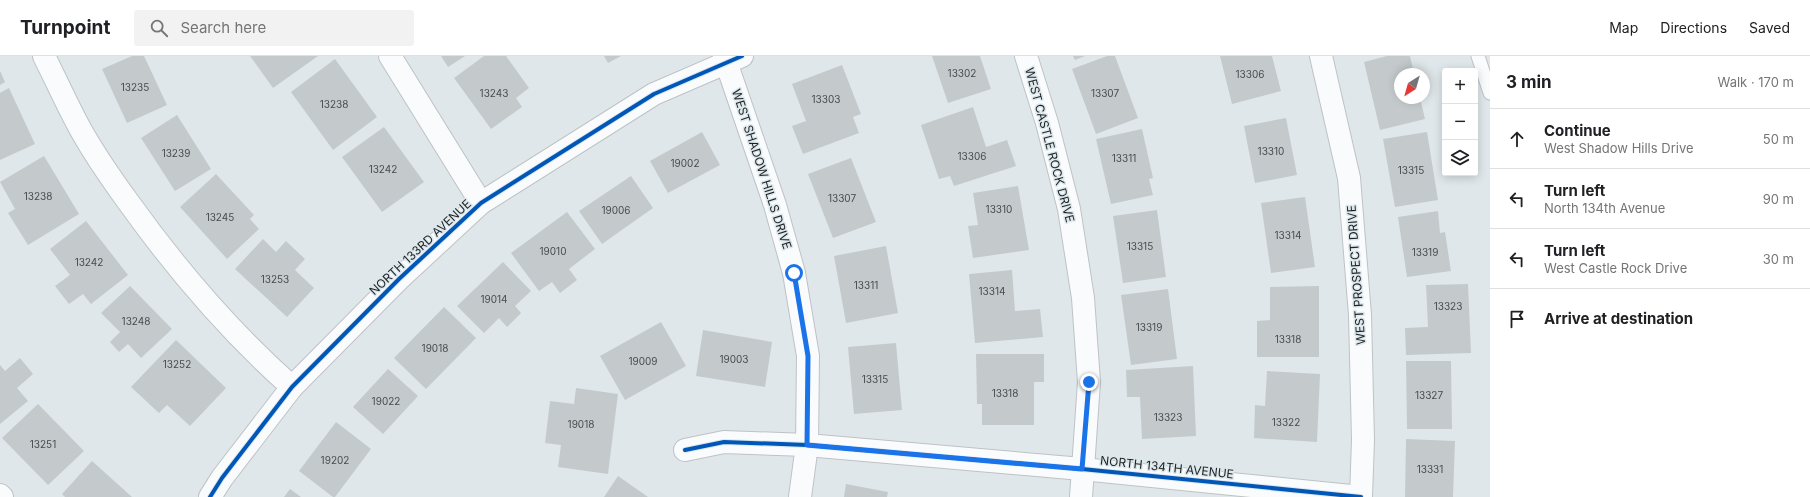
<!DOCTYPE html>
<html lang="en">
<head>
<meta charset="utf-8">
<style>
  :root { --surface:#fff; --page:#f2f2f2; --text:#202124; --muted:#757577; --line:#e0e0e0 }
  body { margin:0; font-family:Inter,sans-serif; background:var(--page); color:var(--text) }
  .controls { position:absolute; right:12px; top:12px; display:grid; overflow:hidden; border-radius:4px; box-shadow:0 2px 10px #0003 }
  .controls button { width:36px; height:36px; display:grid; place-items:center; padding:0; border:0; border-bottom:1px solid var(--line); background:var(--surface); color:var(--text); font:20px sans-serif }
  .compass { position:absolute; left:1394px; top:12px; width:36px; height:36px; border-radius:50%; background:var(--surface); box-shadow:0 2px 10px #0003; rotate:217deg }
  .stop { position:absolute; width:12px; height:12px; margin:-9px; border:3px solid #1a73e8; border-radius:50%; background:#fff }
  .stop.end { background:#1a73e8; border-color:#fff; box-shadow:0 1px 4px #0008 }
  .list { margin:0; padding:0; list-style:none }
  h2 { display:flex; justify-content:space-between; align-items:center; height:52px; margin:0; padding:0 16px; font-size:17px }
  h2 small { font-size:13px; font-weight:400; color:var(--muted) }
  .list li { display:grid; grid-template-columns:26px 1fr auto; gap:12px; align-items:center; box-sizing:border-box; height:60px; padding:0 16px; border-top:1px solid var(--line) }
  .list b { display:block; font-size:15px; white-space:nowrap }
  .list p { margin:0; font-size:13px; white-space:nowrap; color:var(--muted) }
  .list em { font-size:13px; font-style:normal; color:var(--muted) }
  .icon { flex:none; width:22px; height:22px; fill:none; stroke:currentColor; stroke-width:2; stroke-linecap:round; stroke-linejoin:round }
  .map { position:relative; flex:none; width:1490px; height:441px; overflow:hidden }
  header { display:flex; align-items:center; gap:24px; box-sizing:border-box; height:56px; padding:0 20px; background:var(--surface); border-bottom:1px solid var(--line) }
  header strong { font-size:19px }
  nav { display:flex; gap:22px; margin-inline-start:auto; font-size:14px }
  .search { width:280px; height:36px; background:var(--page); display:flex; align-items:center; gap:10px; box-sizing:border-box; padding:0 14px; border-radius:4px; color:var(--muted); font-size:15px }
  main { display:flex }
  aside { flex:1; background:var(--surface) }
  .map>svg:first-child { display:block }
  .building { fill:#c4cacc }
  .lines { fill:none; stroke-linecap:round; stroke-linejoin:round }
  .service-casing { stroke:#bdc3c5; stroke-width:15 }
  .minor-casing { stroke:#bdc3c5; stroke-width:24 }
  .tertiary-casing { stroke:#bdc3c5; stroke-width:24 }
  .service { stroke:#fafbfc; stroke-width:13 }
  .minor { stroke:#fafbfc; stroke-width:22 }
  .tertiary { stroke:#fafbfc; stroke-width:22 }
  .cycleway-casing { stroke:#dde8ed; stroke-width:6 }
  .cycleway { stroke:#0057b8; stroke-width:4 }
  .route { stroke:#1a73e8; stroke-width:5 }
  .labels { text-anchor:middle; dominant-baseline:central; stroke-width:3; stroke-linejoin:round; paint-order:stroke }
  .number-label { font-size:10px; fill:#474b4d }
  .street-label { font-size:12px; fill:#1d2123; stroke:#dde8ed }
</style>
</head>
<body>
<header>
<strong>Turnpoint</strong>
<div class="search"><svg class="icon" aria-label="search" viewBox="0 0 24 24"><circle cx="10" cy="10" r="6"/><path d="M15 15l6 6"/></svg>Search here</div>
<nav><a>Map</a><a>Directions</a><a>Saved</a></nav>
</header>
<main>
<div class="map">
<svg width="1490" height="441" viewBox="0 0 1490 441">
  <rect width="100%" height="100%" fill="#e0e7ea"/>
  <g class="building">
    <path d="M132,0H144L167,49L127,67L102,13Z"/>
    <path d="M250,0H318L273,32Z"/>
    <path d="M441,0H465L448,11Z"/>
    <path d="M484,0H506L529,32L516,42L522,51L491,73L454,22Z"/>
    <path d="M604,0H621L608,7Z"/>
    <path d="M932,0H980L991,33L948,47Z"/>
    <path d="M1073,0H1085L1075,4Z"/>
    <path d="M1107,0H1115L1138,62L1096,78L1072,13Z"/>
    <path d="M1220,0H1272L1281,35L1232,48Z"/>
    <path d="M1387,0H1410L1414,18H1400V42H1420L1425,63L1380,74L1364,6Z"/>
    <path d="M335,3L377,61L333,94L291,36Z"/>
    <path d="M842,9L861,58L853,61L859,77L803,98L792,70L806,65L792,28Z"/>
    <path d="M0,15L5,26L0,29Z"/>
    <path d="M9,32L35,88L0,104V37Z"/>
    <path d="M973,51L986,91L1007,84L1016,110L954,130L950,120L939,123L921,69Z"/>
    <path d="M177,59L211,113L175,135L141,82Z"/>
    <path d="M1286,62L1297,119L1255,127L1244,70Z"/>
    <path d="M384,71L424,126L382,156L342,101Z"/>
    <path d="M1142,73L1153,122L1149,123L1153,139L1111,148L1096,83Z"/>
    <path d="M702,76L720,109L668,137L650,105Z"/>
    <path d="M1427,76L1438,144L1395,151L1383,83Z"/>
    <path d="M44,100L79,158L28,189L8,157L15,153L0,126Z"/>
    <path d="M851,102L876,166L833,182L808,118Z"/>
    <path d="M216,118L254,159L250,163L259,173L227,203L180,151Z"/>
    <path d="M631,120L653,152L602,188L579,155Z"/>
    <path d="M1018,130L1029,194L973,202L968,170L978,169L973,137Z"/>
    <path d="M1305,141L1315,211L1271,217L1261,147Z"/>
    <path d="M1157,154L1166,221L1123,227L1113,160Z"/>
    <path d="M1438,155L1440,177L1445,176L1451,215L1407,221L1398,161Z"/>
    <path d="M567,156L595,193L569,213L577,224L560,237L552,226L539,235L511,197Z"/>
    <path d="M86,165L128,219L91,248L83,238L69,248L55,230L70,219L50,193Z"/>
    <path d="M263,183L276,196L286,185L305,203L295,214L314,232L287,261L235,213Z"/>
    <path d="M886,190L898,257L846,267L834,200Z"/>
    <path d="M503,206L531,235L515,250L521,257L507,271L499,262L484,277L457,250Z"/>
    <path d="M1012,214L1015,255L1040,253L1043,281L975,287L969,218Z"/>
    <path d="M1468,228L1471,297L1406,299L1405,272L1428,271L1426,229Z"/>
    <path d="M130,230L172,273L141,302L128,288L119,296L110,286L120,276L101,257Z"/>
    <path d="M1319,230V301H1257V265L1270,264V231Z"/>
    <path d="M1168,233L1177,303L1131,309L1121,239Z"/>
    <path d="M444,251L476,282L426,333L394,302Z"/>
    <path d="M661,266L686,310L625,344L600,300Z"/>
    <path d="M703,274L772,286L765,331L696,320Z"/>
    <path d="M176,284L226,332L190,370L167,349L159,357L131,331Z"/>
    <path d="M896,287L902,354L854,358L848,291Z"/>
    <path d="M976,298H1044V326H1034V369H982V348H977Z"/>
    <path d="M20,302L33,318L17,332L28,345L0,368V309L5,315Z"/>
    <path d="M1406,305H1451L1452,373H1407Z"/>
    <path d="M1193,310L1196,380L1142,383L1140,341H1127L1126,314Z"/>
    <path d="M388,313L418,340L383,378L353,351Z"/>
    <path d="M1267,315L1320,318L1317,386L1254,382L1255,349L1265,350Z"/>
    <path d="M576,332L618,338L608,418L558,411L561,389L545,387L550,345L574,348Z"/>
    <path d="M38,348L84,395L48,429L2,382Z"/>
    <path d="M336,366L371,393L335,441H333L299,415Z"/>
    <path d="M1406,383L1455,385L1453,441H1405Z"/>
    <path d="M92,405L132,441H65L62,438Z"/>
    <path d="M618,420L648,441H604Z"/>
    <path d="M846,428L888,436L887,441H844Z"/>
    <path d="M290,433L301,441H284Z"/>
  </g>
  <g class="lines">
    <defs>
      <path id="service" d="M1478,0L1490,37"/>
      <g id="minor">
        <path d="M44,0C55,22 65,44 76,65C91,94 110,121 129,147C177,214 231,277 292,331"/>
        <path d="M390,0L481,147"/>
        <path d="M724,0L775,149L794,217L808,300L807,389L800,441"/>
        <path d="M1026,0L1047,67L1069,153L1083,242L1089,326L1081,441"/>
        <path d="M1321,0L1349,122L1360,259L1363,384L1361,441"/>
        <path d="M685,394L724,386L807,389L1082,413L1361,441"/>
        <path d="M0,439L2,441"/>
      </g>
      <path id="tertiary" d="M210,441L222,422L292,331L399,223L481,147L654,38L742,0"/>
    </defs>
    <use href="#service" class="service-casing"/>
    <use href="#minor" class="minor-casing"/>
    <use href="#tertiary" class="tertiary-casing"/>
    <use href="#service" class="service"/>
    <use href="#minor" class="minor"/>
    <use href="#tertiary" class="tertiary"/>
    <defs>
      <g id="cycleway">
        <path d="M685,394L724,386L807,389L1082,413L1361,441"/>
        <path d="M210,441L222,422L292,331L399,223L481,147L654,38L742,0"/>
      </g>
    </defs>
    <use href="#cycleway" class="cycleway-casing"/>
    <use href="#cycleway" class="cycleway"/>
  </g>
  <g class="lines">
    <path class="route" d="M794,217L808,300L807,389L1082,413L1089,326"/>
  </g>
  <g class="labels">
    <g class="number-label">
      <text x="962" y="17">13302</text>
      <text x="1250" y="18">13306</text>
      <text x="135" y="31">13235</text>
      <text x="494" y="37">13243</text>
      <text x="1105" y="37">13307</text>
      <text x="826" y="43">13303</text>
      <text x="334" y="48">13238</text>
      <text x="1271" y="95">13310</text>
      <text x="176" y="97">13239</text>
      <text x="972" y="100">13306</text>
      <text x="1124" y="102">13311</text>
      <text x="685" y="107">19002</text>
      <text x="383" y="113">13242</text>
      <text x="1411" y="114">13315</text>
      <text x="38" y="140">13238</text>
      <text x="842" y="142">13307</text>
      <text x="999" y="153">13310</text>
      <text x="616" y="154">19006</text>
      <text x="220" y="161">13245</text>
      <text x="1288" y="179">13314</text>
      <text x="1140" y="190">13315</text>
      <text x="553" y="195">19010</text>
      <text x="1425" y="196">13319</text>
      <text x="89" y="206">13242</text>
      <text x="275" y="223">13253</text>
      <text x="866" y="229">13311</text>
      <text x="992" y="235">13314</text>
      <text x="494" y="243">19014</text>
      <text x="1448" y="250">13323</text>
      <text x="136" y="265">13248</text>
      <text x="1149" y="271">13319</text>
      <text x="1288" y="283">13318</text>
      <text x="435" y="292">19018</text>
      <text x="734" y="303">19003</text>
      <text x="643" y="305">19009</text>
      <text x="177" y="308">13252</text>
      <text x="875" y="323">13315</text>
      <text x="1005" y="337">13318</text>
      <text x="1429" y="339">13327</text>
      <text x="386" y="345">19022</text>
      <text x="1168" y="361">13323</text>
      <text x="1286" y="366">13322</text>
      <text x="581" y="368">19018</text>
      <text x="43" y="388">13251</text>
      <text x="335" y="404">19202</text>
      <text x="1430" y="413">13331</text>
    </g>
    <g class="street-label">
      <text transform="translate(1050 89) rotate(75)">WEST CASTLE ROCK DRIVE</text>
      <text transform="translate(762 113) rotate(72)">WEST SHADOW HILLS DRIVE</text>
      <text transform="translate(420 191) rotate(-43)">NORTH 133RD AVENUE</text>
      <text transform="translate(1356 219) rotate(-94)">WEST PROSPECT DRIVE</text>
      <text transform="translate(1167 411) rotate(6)">NORTH 134TH AVENUE</text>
    </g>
  </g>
</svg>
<div class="controls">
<button>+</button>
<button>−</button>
<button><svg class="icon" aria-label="layers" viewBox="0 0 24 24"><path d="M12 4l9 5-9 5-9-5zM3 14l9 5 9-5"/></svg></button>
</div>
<svg class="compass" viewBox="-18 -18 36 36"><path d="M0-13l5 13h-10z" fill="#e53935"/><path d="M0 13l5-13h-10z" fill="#757577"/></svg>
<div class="stop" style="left:794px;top:217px"></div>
<div class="stop end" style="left:1089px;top:326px"></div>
</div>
<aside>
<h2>3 min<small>Walk · 170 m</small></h2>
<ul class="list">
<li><svg class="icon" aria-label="ahead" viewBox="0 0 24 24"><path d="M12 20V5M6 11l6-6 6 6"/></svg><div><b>Continue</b><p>West Shadow Hills Drive</p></div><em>50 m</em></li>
<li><svg class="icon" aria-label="left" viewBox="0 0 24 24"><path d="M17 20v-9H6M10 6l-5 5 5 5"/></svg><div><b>Turn left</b><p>North 134th Avenue</p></div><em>90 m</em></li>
<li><svg class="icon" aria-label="left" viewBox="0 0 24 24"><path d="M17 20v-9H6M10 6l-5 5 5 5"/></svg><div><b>Turn left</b><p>West Castle Rock Drive</p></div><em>30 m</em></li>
<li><svg class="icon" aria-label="arrive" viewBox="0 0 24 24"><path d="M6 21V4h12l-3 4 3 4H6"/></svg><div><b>Arrive at destination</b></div></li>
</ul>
</aside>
</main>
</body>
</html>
